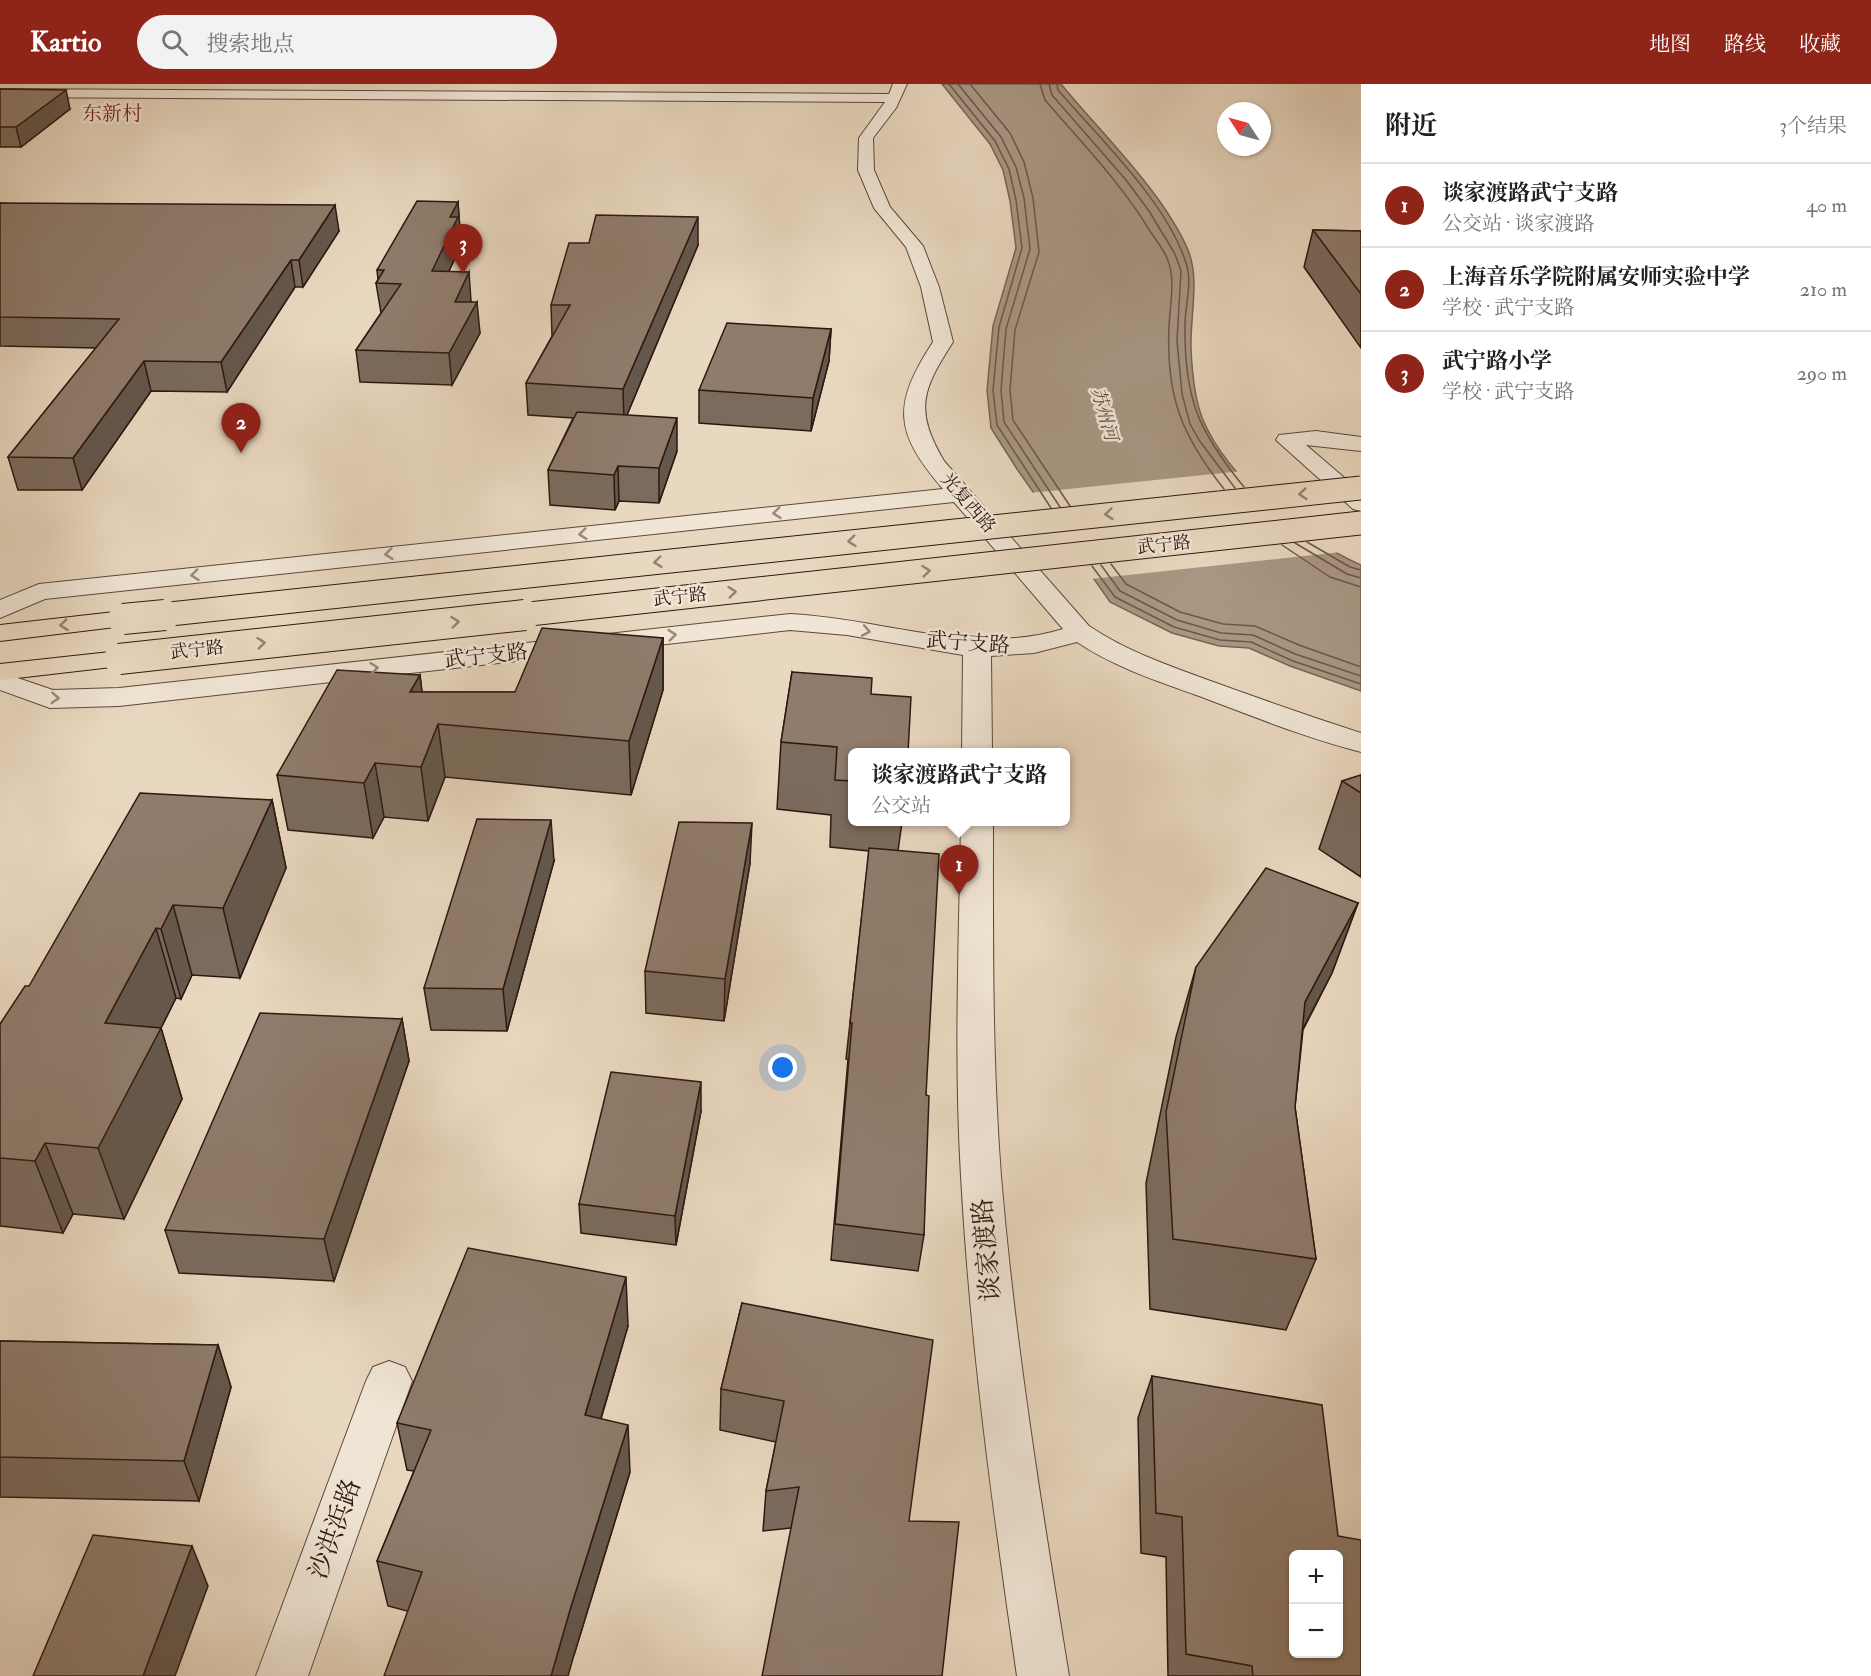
<!DOCTYPE html>
<html lang="zh">
<head>
<meta charset="utf-8">
<style>
  :root { --surface:#fff; --page:#f2f2f2; --text:#202124; --muted:#757577; --line:#e0e0e0; --accent:#8f2418 }
  body { margin:0; font-family:"IM FELL Double Pica","Noto Serif SC",serif; background:var(--page); color:var(--text) }
  .controls { position:absolute; right:18px; bottom:18px; display:grid; overflow:hidden; border-radius:9px; box-shadow:0 2px 4px #0004 }
  .controls button { width:54px; height:54px; display:grid; place-items:center; padding:0; border:0; border-bottom:2px solid var(--line); background:var(--surface); color:var(--text); font:30px sans-serif }
  .compass { position:absolute; left:1217px; top:18px; width:54px; height:54px; border-radius:50%; background:var(--surface); box-shadow:0 2px 4px #0004; rotate:306deg }
  .you { position:absolute; left:783px; top:984px; width:21px; height:21px; margin:-15px; border:4px solid #fff; border-radius:50%; background:#1a73e8; box-shadow:0 0 0 9px #1a73e833 }
  .badge { display:grid; place-items:center; width:39px; height:39px; border-radius:50%; background:var(--accent); color:#fff; font-size:20px; font-weight:700 }
  .pin { position:absolute; translate:-50% -50px; filter:drop-shadow(0 2px 3px #0008) }
  .pin::after { content:''; position:absolute; top:32px; width:21px; height:18px; background:inherit; clip-path:polygon(0 0,100% 0,50% 100%) }
  .popup { position:absolute; left:848px; top:664px; width:222px; height:78px; box-sizing:border-box; display:grid; place-content:center; border-radius:9px; background:var(--surface); filter:drop-shadow(0 2px 4px #0005); font-size:20px; white-space:nowrap; color:var(--muted) }
  .popup b { font-size:22px; color:var(--text) }
  .popup::after { content:''; position:absolute; left:50%; top:100%; margin-left:-12px; border:12px solid transparent; border-top-color:var(--surface) }
  .list { margin:0; padding:0; list-style:none }
  h2 { display:flex; justify-content:space-between; align-items:center; height:78px; margin:0; padding:0 24px; font-size:26px }
  h2 small { font-size:20px; font-weight:400; color:var(--muted) }
  .list li { display:grid; grid-template-columns:39px 1fr auto; gap:18px; align-items:center; box-sizing:border-box; height:84px; padding:0 24px; border-top:2px solid var(--line) }
  .list b { display:block; font-size:22px; white-space:nowrap }
  .list p { margin:0; font-size:20px; white-space:nowrap; color:var(--muted) }
  .list em { font-size:20px; font-style:normal; color:var(--muted) }
  .icon { flex:none; width:33px; height:33px; fill:none; stroke:currentColor; stroke-width:2; stroke-linecap:round; stroke-linejoin:round }
  .map { position:relative; flex:none; width:1361px; height:1592px; overflow:hidden }
  header { display:flex; align-items:center; gap:36px; box-sizing:border-box; height:84px; padding:0 30px; background:var(--accent); color:#fff }
  header strong { font-size:28px }
  nav { display:flex; gap:33px; margin-inline-start:auto; font-size:21px }
  .search { width:420px; height:54px; background:var(--page); display:flex; align-items:center; gap:15px; box-sizing:border-box; padding:0 21px; border-radius:33px; color:var(--muted); font-size:22px }
  main { display:flex }
  aside { flex:1; background:var(--surface) }
  .map>svg:first-child { display:block }
  .water { fill:#a99784; stroke:#776456; stroke-width:1.5 }
  .pier { fill:#e9d8c0 }
  .lines { fill:none; stroke-linecap:round; stroke-linejoin:round }
  .shore { stroke:#6b584a; stroke-width:1.5 }
  .street-casing { stroke:#5c483d; stroke-width:2 }
  .primary-casing { stroke:#2d1811; stroke-width:2 }
  .street { fill:#f1e6d6; fill-rule:evenodd }
  .primary { fill:#e9d8c0; fill-rule:evenodd }
  .primary-bridge-far1-casing { stroke:#2d1811; stroke-width:25; stroke-linecap:butt }
  .primary-bridge-casing { stroke:#2d1811; stroke-width:32; stroke-linecap:butt }
  .primary-bridge-far1 { stroke:#e9d8c0; stroke-width:23 }
  .primary-bridge { stroke:#e9d8c0; stroke-width:30 }
  .wall { fill:#7b6b5d; stroke:#2d1811; stroke-width:1.5 }
  .shaded-wall { fill:#64574c; stroke:#2d1811; stroke-width:1.5 }
  .building { fill:#8f7c6c; stroke:#2d1811; stroke-width:1.5; fill-rule:evenodd }
  .oneway { stroke:#948271 }
  .oneway2 { stroke:#99897d }
  .labels { text-anchor:middle; dominant-baseline:central; stroke-width:5; stroke-linejoin:round; paint-order:stroke }
  .far-water-label { font-size:18px; font-style:italic; fill:#5f4b3f; stroke:#f1e6d6 }
  .far-street-label { font-size:18px; fill:#2d1811; stroke:#f1e6d6 }
  .far-quarter-label { font-size:20px; fill:#7a1f14; stroke:#f1e6d6 }
  .street-label { font-size:21px; fill:#2d1811; stroke:#f1e6d6 }
  .near-street-label { font-size:26px; fill:#2d1811; stroke:#f1e6d6 }
</style>
</head>
<body>
<header>
<strong>Kartio</strong>
<div class="search"><svg class="icon" aria-label="search" viewBox="0 0 24 24"><circle cx="10" cy="10" r="6"/><path d="M15 15l6 6"/></svg>搜索地点</div>
<nav><a>地图</a><a>路线</a><a>收藏</a></nav>
</header>
<main>
<div class="map">
<svg width="1361" height="1592" viewBox="0 0 1361 1592">
  <rect width="100%" height="100%" fill="#e9d8c0"/>
  <filter id="stains"><feTurbulence type="fractalNoise" baseFrequency=".00333" numOctaves="4"/><feColorMatrix values="0 0 0 0 .2 0 0 0 0 .09 0 0 0 0 .02 0 0 0 .5 -.17"/></filter>
  <radialGradient id="worn" r=".72"><stop offset=".6" stop-color="#630" stop-opacity="0"/><stop offset="1" stop-color="#630" stop-opacity=".3"/></radialGradient>
  <path class="water" d="M942,0H1061C1101,49 1163,108 1188,166C1200,195 1190,232 1191,265C1192,288 1194,314 1203,336C1228,395 1304,456 1361,481V607L1290,582L1249,564L1219,562L1172,549L1110,518L1017,385L991,344L987,306L993,242L1016,164L1010,117L1003,86L990,60Z"/>
  <path class="pier" d="M1242,387L1266,415L1294,439L1341,468L1091,495L1030,409Z"/>
  <g class="lines">
    <g class="shore">
      <path d="M949,0L995,57L1009,85L1016,116L1022,164L999,243L993,306L997,341L1051,424"/>
      <path d="M958,0L1001,53L1016,83L1024,114L1030,165L1006,245L1001,306L1004,338L1060,423"/>
      <path d="M970,0L1010,49L1024,78L1033,114L1039,168L1015,246L1010,306L1013,336L1070,422"/>
      <path d="M1040,0L1045,16C1081,58 1121,99 1150,147C1156,156 1163,165 1167,174C1176,194 1170,221 1169,242C1166,312 1181,351 1224,405"/>
      <path d="M1049,0L1052,11L1126,96L1149,127L1175,170L1181,187L1177,257L1182,310L1190,340L1199,356L1235,404"/>
      <path d="M1057,0L1058,6C1100,55 1169,120 1187,182C1192,200 1185,222 1185,241C1184,314 1198,347 1244,403"/>
      <path d="M1307,458L1350,483L1361,486"/>
      <path d="M1295,459L1347,490L1361,494"/>
      <path d="M1282,461L1330,493L1361,503"/>
      <path d="M1111,480L1126,500L1180,528L1223,540L1255,542L1299,561L1361,583"/>
      <path d="M1101,481L1120,507L1177,536L1221,549L1253,551L1295,570L1361,592"/>
      <path d="M1092,482L1115,513L1174,543L1220,556L1251,558L1293,577L1361,600"/>
    </g>
    <defs>
      <g id="street">
        <path d="M893,0H907L896,24L873,54L874,86L890,123L923,162L939,203L953,258C922,306 914,326 944,377L1089,542C1126,567 1165,580 1205,595C1257,614 1309,632 1361,649V668C1306,654 1252,632 1199,612C1157,597 1114,583 1077,558L1034,569L991,572L992,668H962L963,571L847,551L790,546L119,622L50,624L0,606V588L53,606L119,604L790,530C881,534 973,573 1063,545L954,418L45,515L0,534V516L39,500L943,405C894,348 892,321 933,258L921,203L906,163L874,124L858,86L859,54L885,18L0,13V5L889,10Z"/>
        <path d="M1316,347L1361,353V367L1306,361L1361,408V427L1353,425L1276,356L1279,351Z"/>
        <path d="M961,738H993C993,856 992,975 1001,1092C1015,1260 1042,1426 1069,1592H1017C993,1426 970,1259 961,1092C954,974 959,856 961,738Z"/>
        <path d="M389,1277L405,1283L412,1297L308,1592H256L366,1297L373,1283Z"/>
      </g>
      <g id="primary">
        <path d="M123,527L132,529L136,535L132,541L0,557V541Z"/>
        <path d="M119,567L129,569L133,575L129,581L0,596V580Z"/>
      </g>
    </defs>
    <use href="#street" class="street-casing"/>
    <use href="#primary" class="primary-casing"/>
    <use href="#street" class="street"/>
    <use href="#primary" class="primary"/>
    <defs>
      <g id="primary-bridge-far1">
        <path d="M151,532L1361,404"/>
        <path d="M511,532L1361,439"/>
      </g>
      <g id="primary-bridge">
        <path d="M123,535L165,531"/>
        <path d="M119,575L525,531"/>
      </g>
    </defs>
    <use href="#primary-bridge-far1" class="primary-bridge-far1-casing"/>
    <use href="#primary-bridge" class="primary-bridge-casing"/>
    <use href="#primary-bridge-far1" class="primary-bridge-far1"/>
    <use href="#primary-bridge" class="primary-bridge"/>
  </g>
  <g class="wall">
    <path d="M0,5L70,25L21,63H0Z"/>
    <path d="M458,118L461,161L449,187L471,217L480,249L452,301L360,298L356,266L381,229L376,199L378,196L377,186Z"/>
    <path d="M0,119L339,147L303,203H295L227,308L151,307L82,406H18L8,373L96,264L0,262Z"/>
    <path d="M1313,146L1361,147V264L1304,183Z"/>
    <path d="M698,161L627,331L677,367L659,419L619,417L615,426L550,421L548,386L573,334L528,331L526,299L552,252L551,221Z"/>
    <path d="M831,245L829,277L811,347L699,339V306Z"/>
    <path d="M663,554V606L631,711L445,693L428,737L384,733L373,754L288,746L277,691L420,591L422,608H515Z"/>
    <path d="M792,588L852,669V738H902L898,767L926,1011L924,1151L918,1187L831,1176L848,975H846L869,767L830,763L831,731L777,725L781,658Z"/>
    <path d="M1361,691V793L1319,765L1342,697Z"/>
    <path d="M272,716L286,784L240,894L192,891L181,915L176,914L161,944L182,1015L124,1135L73,1130L63,1149L0,1142V940L29,902Z"/>
    <path d="M554,777L507,947L431,946L424,904Z"/>
    <path d="M750,779L724,937L646,929L645,887Z"/>
    <path d="M1358,819L1332,889L1303,946L1295,1023L1316,1175L1286,1246L1150,1225L1146,1099L1176,953L1196,883Z"/>
    <path d="M402,935L409,977L334,1197L179,1189L165,1146Z"/>
    <path d="M701,1027L676,1161L581,1149L579,1120Z"/>
    <path d="M742,1219L909,1437L791,1444L763,1447L766,1407L776,1358L720,1346L721,1305Z"/>
    <path d="M628,1242L601,1335L630,1388L574,1571L388,1522L377,1477L414,1387L407,1386L397,1339Z"/>
    <path d="M0,1257L218,1261L231,1303L199,1417L0,1413Z"/>
    <path d="M1152,1292L1338,1452L1361,1592H1168L1166,1473L1141,1469L1138,1334Z"/>
  </g>
  <g class="shaded-wall">
    <path d="M66,6L70,25L21,63L16,43Z"/>
    <path d="M458,118L461,161L435,217L432,187L450,133Z"/>
    <path d="M335,121L339,147L303,203L299,176Z"/>
    <path d="M698,133V161L624,338L623,305Z"/>
    <path d="M291,176L295,203L227,308L221,278Z"/>
    <path d="M469,188L471,217L458,248L455,218Z"/>
    <path d="M477,218L480,249L452,301L449,269Z"/>
    <path d="M831,245L829,277L811,347L813,314Z"/>
    <path d="M144,277L151,307L82,406L73,374Z"/>
    <path d="M677,334V367L659,419V384Z"/>
    <path d="M618,382L619,417L615,426L614,391Z"/>
    <path d="M663,554V606L631,711L629,657Z"/>
    <path d="M420,591L426,643L410,608Z"/>
    <path d="M438,640L445,693L428,737L421,683Z"/>
    <path d="M375,679L384,733L373,754L364,699Z"/>
    <path d="M272,716L286,784L240,894L223,824Z"/>
    <path d="M551,736L554,777L507,947L503,905Z"/>
    <path d="M752,739L750,779L724,937L725,895Z"/>
    <path d="M1358,819L1332,889L1280,989L1305,918Z"/>
    <path d="M173,821L192,891L181,915L161,845Z"/>
    <path d="M156,844L176,914L161,944L182,1015L124,1135L98,1064L105,939Z"/>
    <path d="M402,935L409,977L334,1197L324,1155Z"/>
    <path d="M701,998V1027L676,1161L675,1132Z"/>
    <path d="M45,1059L73,1130L63,1149L35,1077Z"/>
    <path d="M626,1193L628,1242L588,1378L585,1331Z"/>
    <path d="M218,1261L231,1303L199,1417L184,1377Z"/>
    <path d="M628,1341L630,1388L574,1571L568,1592H551L570,1526Z"/>
    <path d="M192,1462L208,1502L175,1592H143Z"/>
  </g>
  <g class="building">
    <path d="M0,5L66,6L16,43H0Z"/>
    <path d="M417,117L458,118L450,133H458L432,187L469,188L455,218H477L449,269L356,266L401,200L376,199L384,186H377Z"/>
    <path d="M0,119L335,121L299,176H291L221,278L144,277L73,374L8,373L119,235L0,233Z"/>
    <path d="M596,131L698,133L623,305L526,299L570,221H551L569,159H589Z"/>
    <path d="M1313,146L1361,147V210Z"/>
    <path d="M727,239L831,245L813,314L699,306Z"/>
    <path d="M577,328L677,334L659,384L618,382L614,391L548,386Z"/>
    <path d="M542,544L663,554L629,657L438,640L421,683L375,679L364,699L277,691L337,586L420,591L410,608H515Z"/>
    <path d="M792,588L872,594L871,610L911,613L908,669H852V697L835,696L837,663L781,658Z"/>
    <path d="M1361,691V709L1342,697Z"/>
    <path d="M140,709L272,716L223,824L173,821L161,845L156,844L105,939L161,944L98,1064L45,1059L35,1077L0,1074V940L25,902H29Z"/>
    <path d="M477,735L551,736L503,905L424,904Z"/>
    <path d="M679,738L752,739L725,895L645,887Z"/>
    <path d="M869,764L939,770L926,1011L929,1012L924,1151L835,1140L852,939H850Z"/>
    <path d="M1266,784L1358,819L1305,918L1295,1023L1316,1175L1173,1155L1166,1028L1196,883Z"/>
    <path d="M260,929L402,935L324,1155L165,1146Z"/>
    <path d="M611,988L701,998L675,1132L579,1120Z"/>
    <path d="M468,1164L626,1193L585,1331L628,1341L570,1526L551,1592H384L422,1488L377,1477L431,1346L397,1339Z"/>
    <path d="M742,1219L933,1256L909,1437L959,1438L942,1592H762L799,1403L766,1407L784,1317L721,1305Z"/>
    <path d="M0,1257L218,1261L184,1377L0,1373Z"/>
    <path d="M1152,1292L1322,1321L1338,1452L1361,1456V1592H1253L1252,1582L1186,1570L1182,1433L1156,1429ZM1293,1470H1338V1569H1293Z"/>
    <path d="M93,1451L192,1462L143,1592H33Z"/>
  </g>
  <defs><path id="oneway-chevron" d="M-2-3.5L2.5 0L-2 3.5" fill="none" stroke-width="1.6" stroke-linecap="round" stroke-linejoin="round" transform="scale(1.5)"/></defs>
  <g class="oneway">
    <use href="#oneway-chevron" transform="translate(1303 410) rotate(174)"/>
    <use href="#oneway-chevron" transform="translate(1109 430) rotate(174)"/>
    <use href="#oneway-chevron" transform="translate(852 457) rotate(174)"/>
    <use href="#oneway-chevron" transform="translate(658 478) rotate(174)"/>
    <use href="#oneway-chevron" transform="translate(926 487) rotate(-6)"/>
    <use href="#oneway-chevron" transform="translate(732 508) rotate(-6)"/>
    <use href="#oneway-chevron" transform="translate(455 538) rotate(-6)"/>
    <use href="#oneway-chevron" transform="translate(64 541) rotate(173)"/>
    <use href="#oneway-chevron" transform="translate(261 559) rotate(-6)"/>
  </g>
  <g class="oneway2">
    <use href="#oneway-chevron" transform="translate(777 429) rotate(174)"/>
    <use href="#oneway-chevron" transform="translate(583 450) rotate(174)"/>
    <use href="#oneway-chevron" transform="translate(389 470) rotate(174)"/>
    <use href="#oneway-chevron" transform="translate(195 491) rotate(174)"/>
    <use href="#oneway-chevron" transform="translate(866 547) rotate(10)"/>
    <use href="#oneway-chevron" transform="translate(672 551) rotate(-6)"/>
    <use href="#oneway-chevron" transform="translate(374 584) rotate(-6)"/>
    <use href="#oneway-chevron" transform="translate(55 614) rotate(4)"/>
  </g>
  <g class="labels">
    <g class="far-water-label">
      <text transform="translate(1104 330) rotate(74)">苏州河</text>
    </g>
    <g class="far-street-label">
      <text transform="translate(968 419) rotate(49)">光复西路</text>
      <text transform="translate(1164 461) rotate(-6)">武宁路</text>
      <text transform="translate(680 513) rotate(-6)">武宁路</text>
      <text transform="translate(197 566) rotate(-6)">武宁路</text>
    </g>
    <g class="far-quarter-label">
      <text x="112" y="29">东新村</text>
    </g>
    <g class="street-label">
      <text transform="translate(968 559) rotate(4)">武宁支路</text>
      <text transform="translate(486 572) rotate(-6)">武宁支路</text>
    </g>
    <g class="near-street-label">
      <text transform="translate(987 1166) rotate(-95)">谈家渡路</text>
      <text transform="translate(335 1445) rotate(-70)">沙洪浜路</text>
    </g>
  </g>
  <rect width="100%" height="100%" filter="url(#stains)"/>
  <rect width="100%" height="100%" fill="url(#worn)"/>
</svg>
<div class="controls">
<button>+</button>
<button>−</button>
</div>
<svg class="compass" viewBox="-18 -18 36 36"><path d="M0-13l5 13h-10z" fill="#e53935"/><path d="M0 13l5-13h-10z" fill="#757577"/></svg>
<div class="you"></div>
<div class="pin badge" style="left:959px;top:811px">1</div>
<div class="popup"><b>谈家渡路武宁支路</b>公交站</div>
<div class="pin badge" style="left:241px;top:369px">2</div>
<div class="pin badge" style="left:463px;top:190px">3</div>
</div>
<aside>
<h2>附近<small>3个结果</small></h2>
<ul class="list">
<li><span class="badge">1</span><div><b>谈家渡路武宁支路</b><p>公交站 · 谈家渡路</p></div><em>40 m</em></li>
<li><span class="badge">2</span><div><b>上海音乐学院附属安师实验中学</b><p>学校 · 武宁支路</p></div><em>210 m</em></li>
<li><span class="badge">3</span><div><b>武宁路小学</b><p>学校 · 武宁支路</p></div><em>290 m</em></li>
</ul>
</aside>
</main>
</body>
</html>
